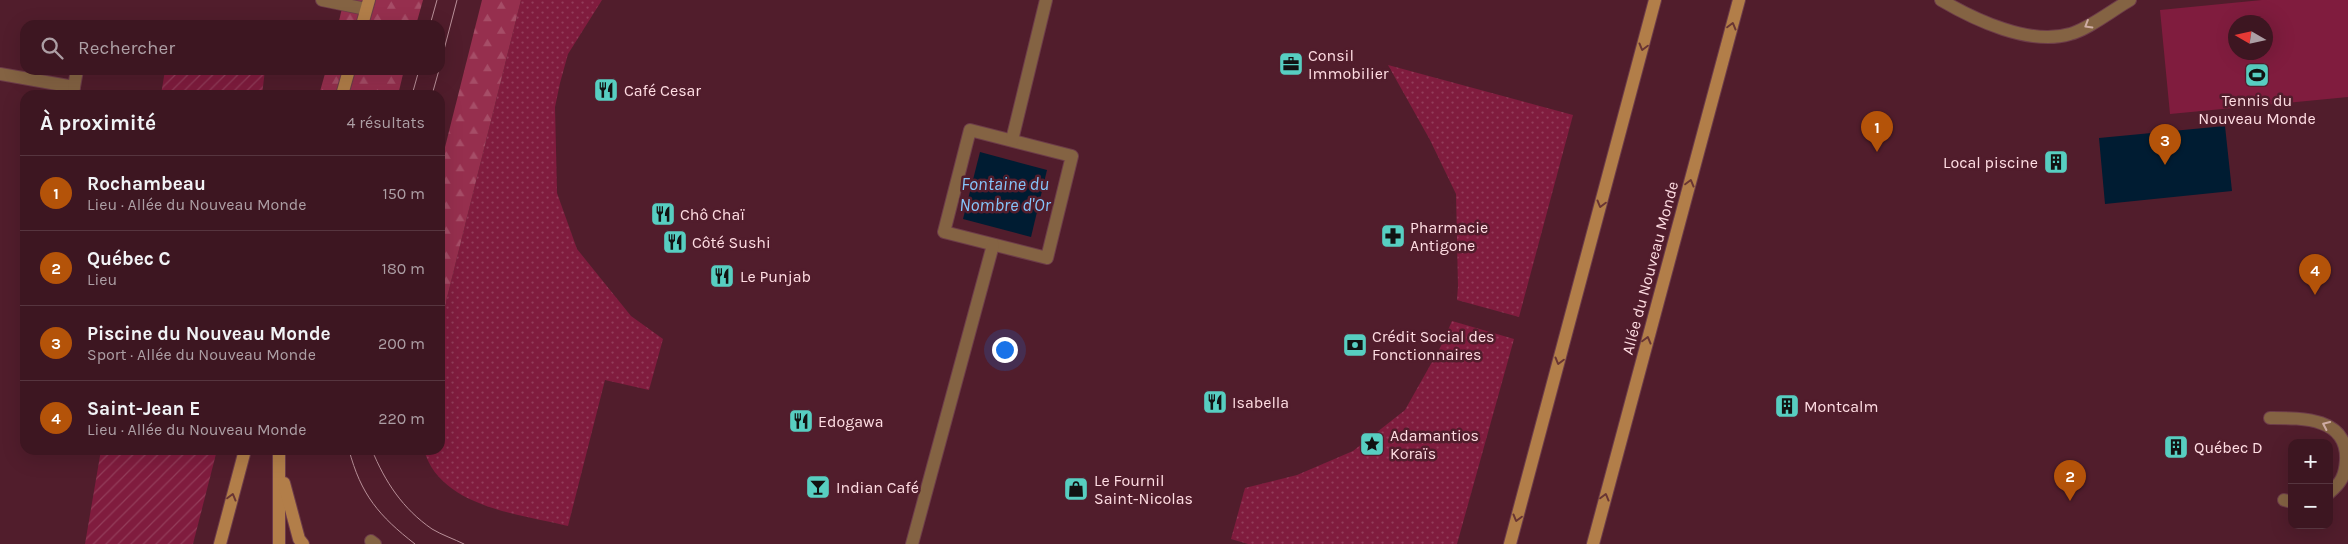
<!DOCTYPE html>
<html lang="fr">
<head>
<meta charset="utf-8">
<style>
  :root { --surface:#3d1621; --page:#48232e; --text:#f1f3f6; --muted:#ad9fa5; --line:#56353f; --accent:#b45309 }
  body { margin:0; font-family:Karla,sans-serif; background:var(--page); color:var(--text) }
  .controls { position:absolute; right:15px; bottom:15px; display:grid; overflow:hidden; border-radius:10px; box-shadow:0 5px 20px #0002 }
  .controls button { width:45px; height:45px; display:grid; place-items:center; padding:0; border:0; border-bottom:1px solid var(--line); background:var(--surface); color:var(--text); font:25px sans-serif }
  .compass { position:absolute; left:2228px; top:15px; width:45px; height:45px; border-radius:50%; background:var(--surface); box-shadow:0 5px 20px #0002; rotate:279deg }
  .you { position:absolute; left:1004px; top:349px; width:18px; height:18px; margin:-12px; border:4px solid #fff; border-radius:50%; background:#1a73e8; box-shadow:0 0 0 8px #1a73e833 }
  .badge { display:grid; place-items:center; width:32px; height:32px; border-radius:50%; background:var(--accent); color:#fff; font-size:16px; font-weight:700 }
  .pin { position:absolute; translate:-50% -41px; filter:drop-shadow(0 1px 2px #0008) }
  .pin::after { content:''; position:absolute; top:26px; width:18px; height:15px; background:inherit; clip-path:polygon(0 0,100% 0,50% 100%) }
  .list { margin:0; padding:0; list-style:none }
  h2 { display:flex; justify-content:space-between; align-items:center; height:65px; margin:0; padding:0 20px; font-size:21px }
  h2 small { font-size:16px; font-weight:400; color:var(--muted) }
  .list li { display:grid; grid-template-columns:32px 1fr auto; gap:15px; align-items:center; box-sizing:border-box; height:75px; padding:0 20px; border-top:1px solid var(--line) }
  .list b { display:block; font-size:19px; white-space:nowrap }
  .list p { margin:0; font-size:16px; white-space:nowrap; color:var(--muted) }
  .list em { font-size:16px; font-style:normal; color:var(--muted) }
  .icon { flex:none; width:28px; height:28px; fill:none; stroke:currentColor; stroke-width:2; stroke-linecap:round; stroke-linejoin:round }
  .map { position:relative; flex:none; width:2348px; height:544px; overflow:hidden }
  .search { position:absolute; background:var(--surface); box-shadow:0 5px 20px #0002; left:20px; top:20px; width:425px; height:55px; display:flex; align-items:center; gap:12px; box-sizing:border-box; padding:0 18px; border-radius:15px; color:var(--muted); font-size:19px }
  .panel { position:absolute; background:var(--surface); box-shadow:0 5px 20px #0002; left:20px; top:90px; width:425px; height:365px; border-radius:15px }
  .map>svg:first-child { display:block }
  .grass { fill:url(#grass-dots) }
  .forest { fill:url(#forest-firs) }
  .garden { fill:url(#garden-furrows) }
  .pitch { fill:#801c3e; fill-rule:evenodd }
  .water { fill:#001c32 }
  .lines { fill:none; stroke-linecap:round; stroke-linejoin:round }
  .lane-casing { stroke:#6d3c49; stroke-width:14 }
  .street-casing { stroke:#6d3c49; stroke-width:14 }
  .secondary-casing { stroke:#6d3c49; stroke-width:14 }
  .lane { stroke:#846343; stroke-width:12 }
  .street { stroke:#846343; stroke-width:12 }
  .secondary { stroke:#b27e49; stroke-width:12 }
  .tram { stroke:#b99099; stroke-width:1 }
  .oneway { stroke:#ceaca3 }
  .oneway2 { stroke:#693533 }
  .labels { text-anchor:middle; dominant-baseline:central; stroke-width:5; stroke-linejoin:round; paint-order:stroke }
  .poi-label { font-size:16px; fill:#ffdde3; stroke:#511d2c; text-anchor:start }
  .street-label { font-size:16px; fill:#ffdde3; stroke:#511d2c }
  .water-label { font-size:18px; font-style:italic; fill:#86c6fc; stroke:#511d2c }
</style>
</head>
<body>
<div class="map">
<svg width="2348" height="544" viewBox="0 0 2348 544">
  <defs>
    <pattern id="grass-dots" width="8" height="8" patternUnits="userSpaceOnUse" patternTransform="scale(1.25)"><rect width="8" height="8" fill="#801c3e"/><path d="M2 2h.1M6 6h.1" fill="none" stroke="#933d5a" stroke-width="1.8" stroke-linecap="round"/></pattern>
    <pattern id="forest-firs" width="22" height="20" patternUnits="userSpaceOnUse" patternTransform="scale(1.25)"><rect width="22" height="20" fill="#962f4e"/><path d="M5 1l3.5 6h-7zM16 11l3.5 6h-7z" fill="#a64d67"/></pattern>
    <pattern id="garden-furrows" width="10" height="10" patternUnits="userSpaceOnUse" patternTransform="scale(1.25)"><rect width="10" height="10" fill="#801c3e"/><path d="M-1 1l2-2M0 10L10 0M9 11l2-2" fill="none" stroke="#933d5a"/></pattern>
  </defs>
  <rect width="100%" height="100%" fill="#511d2c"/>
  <g class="grass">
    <path d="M521,0H602L568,54L560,83L555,107L557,193L577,249L631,316L663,339L649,390L605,380L568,526C519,514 440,507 424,450H440V326Z"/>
    <path d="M1388,65L1573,115L1519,317L1457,300L1458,286L1456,194L1430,140Z"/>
    <path d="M1452,321L1514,339L1457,544H1248L1231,539L1245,488L1297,475L1353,451L1405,410L1441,346Z"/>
  </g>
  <g class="forest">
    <path d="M344,0H423L416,25H338Z"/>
    <path d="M482,0H521L440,326V167Z"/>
    <path d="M326,70H404L398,95H319Z"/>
  </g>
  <g class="garden">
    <path d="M165,70H265L262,95H161Z"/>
    <path d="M101,450H217L193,544H85Z"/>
  </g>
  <path class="pitch" d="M2262,0H2348V97L2170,114L2160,10ZM2236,22H2266V52H2236Z"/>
  <g class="water">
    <path d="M2225,126L2232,191L2105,204L2099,138Z"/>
    <path d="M980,152L1047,170L1031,237L963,219Z"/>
  </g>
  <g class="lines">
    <defs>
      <g id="lane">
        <path d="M322,0L366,9"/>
        <path d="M0,74L74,87L73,95"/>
        <path d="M74,87L77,70"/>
        <path d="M2270,418C2301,418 2348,417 2346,460C2345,476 2341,483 2329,493"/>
        <path d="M2284,500L2292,502"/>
      </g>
      <g id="street">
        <path d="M1941,0C1975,20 2030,46 2070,34C2087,30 2114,9 2130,0"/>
        <path d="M970,130L1072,156L1047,258L944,232Z"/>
        <path d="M1012,140L1046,0"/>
        <path d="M371,541L375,544"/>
        <path d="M912,544L993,245"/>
      </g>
      <g id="secondary">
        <path d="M362,25L369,0"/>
        <path d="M342,95L349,70"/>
        <path d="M279,450V544"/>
        <path d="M284,483L299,539L303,544"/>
        <path d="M220,544L245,450"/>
        <path d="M1510,544L1655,0"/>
        <path d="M1593,544L1739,0"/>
      </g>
    </defs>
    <use href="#lane" class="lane-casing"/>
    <use href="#street" class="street-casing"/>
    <use href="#secondary" class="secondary-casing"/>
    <use href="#lane" class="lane"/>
    <use href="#street" class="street"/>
    <use href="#secondary" class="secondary"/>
    <g class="tram">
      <path d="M430,25L437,0"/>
      <path d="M440,65L457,0"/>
      <path d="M412,95L419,70"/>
      <path d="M432,95L439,70"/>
      <path d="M349,450C361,495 379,516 415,544"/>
      <path d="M372,450C385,482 403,509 432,529C442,535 454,539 464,544"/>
    </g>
  </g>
  <defs><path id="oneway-chevron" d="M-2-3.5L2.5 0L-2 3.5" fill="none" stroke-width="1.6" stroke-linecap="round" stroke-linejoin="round" transform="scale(1.25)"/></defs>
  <g class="oneway">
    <use href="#oneway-chevron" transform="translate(2088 25) rotate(149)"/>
    <use href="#oneway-chevron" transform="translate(2326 425) rotate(-155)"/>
  </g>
  <g class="oneway2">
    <use href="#oneway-chevron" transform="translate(1732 26) rotate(-75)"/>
    <use href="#oneway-chevron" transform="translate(1643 47) rotate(105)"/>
    <use href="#oneway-chevron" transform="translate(1690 183) rotate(-75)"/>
    <use href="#oneway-chevron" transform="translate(1601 204) rotate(105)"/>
    <use href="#oneway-chevron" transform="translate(1647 340) rotate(-75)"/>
    <use href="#oneway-chevron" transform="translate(1559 361) rotate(105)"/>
    <use href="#oneway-chevron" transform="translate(232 497) rotate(-75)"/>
    <use href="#oneway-chevron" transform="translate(1605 497) rotate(-75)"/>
    <use href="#oneway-chevron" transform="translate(1517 518) rotate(105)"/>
  </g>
  <defs>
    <symbol id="office-square" viewBox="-11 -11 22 22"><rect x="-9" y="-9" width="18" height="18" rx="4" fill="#57cec1" stroke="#511d2c"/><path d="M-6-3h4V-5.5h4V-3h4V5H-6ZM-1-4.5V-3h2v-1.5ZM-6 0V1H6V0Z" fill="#111"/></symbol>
    <symbol id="stadium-square" viewBox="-11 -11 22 22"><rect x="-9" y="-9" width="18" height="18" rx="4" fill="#57cec1" stroke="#511d2c"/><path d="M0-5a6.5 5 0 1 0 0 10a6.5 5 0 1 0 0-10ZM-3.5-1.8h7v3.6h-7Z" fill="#111"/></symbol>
    <symbol id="restaurant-square" viewBox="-11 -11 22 22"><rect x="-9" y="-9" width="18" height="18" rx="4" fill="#57cec1" stroke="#511d2c"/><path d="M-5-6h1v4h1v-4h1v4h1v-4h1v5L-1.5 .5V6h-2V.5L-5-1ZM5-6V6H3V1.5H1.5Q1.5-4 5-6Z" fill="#111"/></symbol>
    <symbol id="building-square" viewBox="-11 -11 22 22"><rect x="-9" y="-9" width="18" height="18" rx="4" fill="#57cec1" stroke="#511d2c"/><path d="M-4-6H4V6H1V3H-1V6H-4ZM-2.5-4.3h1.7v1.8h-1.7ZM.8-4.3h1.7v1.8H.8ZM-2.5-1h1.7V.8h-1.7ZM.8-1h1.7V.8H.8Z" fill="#111"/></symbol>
    <symbol id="pharmacy-square" viewBox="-11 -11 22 22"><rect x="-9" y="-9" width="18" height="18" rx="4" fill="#57cec1" stroke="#511d2c"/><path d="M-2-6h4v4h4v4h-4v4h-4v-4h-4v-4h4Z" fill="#111"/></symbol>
    <symbol id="bank-square" viewBox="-11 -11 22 22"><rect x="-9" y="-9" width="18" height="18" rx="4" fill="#57cec1" stroke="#511d2c"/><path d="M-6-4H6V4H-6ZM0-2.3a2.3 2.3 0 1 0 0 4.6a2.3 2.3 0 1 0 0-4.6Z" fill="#111"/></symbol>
    <symbol id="sight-square" viewBox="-11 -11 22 22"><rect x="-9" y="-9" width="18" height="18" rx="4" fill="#57cec1" stroke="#511d2c"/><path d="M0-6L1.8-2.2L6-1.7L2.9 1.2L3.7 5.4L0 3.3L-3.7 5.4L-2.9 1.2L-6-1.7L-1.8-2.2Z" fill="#111"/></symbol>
    <symbol id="bar-square" viewBox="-11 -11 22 22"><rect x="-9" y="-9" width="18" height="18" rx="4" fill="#57cec1" stroke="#511d2c"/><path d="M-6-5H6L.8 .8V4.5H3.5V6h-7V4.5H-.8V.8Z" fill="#111"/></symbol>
    <symbol id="shop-square" viewBox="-11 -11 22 22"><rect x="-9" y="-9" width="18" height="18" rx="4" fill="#57cec1" stroke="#511d2c"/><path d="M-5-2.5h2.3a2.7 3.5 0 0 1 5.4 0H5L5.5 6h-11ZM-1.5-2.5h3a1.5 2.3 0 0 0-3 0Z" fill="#111"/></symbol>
  </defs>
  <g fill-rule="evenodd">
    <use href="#office-square" x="1277" y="50" width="28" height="28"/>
    <use href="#stadium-square" x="2243" y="61" width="28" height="28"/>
    <use href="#restaurant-square" x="592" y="76" width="28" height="28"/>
    <use href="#building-square" x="2042" y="148" width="28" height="28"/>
    <use href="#restaurant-square" x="649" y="200" width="28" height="28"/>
    <use href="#pharmacy-square" x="1379" y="222" width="28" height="28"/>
    <use href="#restaurant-square" x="661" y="228" width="28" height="28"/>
    <use href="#restaurant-square" x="708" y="262" width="28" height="28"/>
    <use href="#bank-square" x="1341" y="331" width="28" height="28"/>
    <use href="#restaurant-square" x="1201" y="388" width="28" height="28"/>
    <use href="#building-square" x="1773" y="392" width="28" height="28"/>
    <use href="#restaurant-square" x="787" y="407" width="28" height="28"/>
    <use href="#sight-square" x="1358" y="430" width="28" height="28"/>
    <use href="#building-square" x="2162" y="433" width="28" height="28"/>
    <use href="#bar-square" x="804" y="473" width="28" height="28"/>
    <use href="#shop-square" x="1062" y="475" width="28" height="28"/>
  </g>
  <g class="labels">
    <g class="poi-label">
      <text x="1308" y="55">Consil<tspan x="1308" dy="18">Immobilier</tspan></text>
      <text x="624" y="90">Café Cesar</text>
      <text x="2257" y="100" text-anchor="middle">Tennis du<tspan x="2257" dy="18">Nouveau Monde</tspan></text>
      <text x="2038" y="162" text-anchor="end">Local piscine</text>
      <text x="680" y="214">Chô Chaï</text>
      <text x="1410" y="227">Pharmacie<tspan x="1410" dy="18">Antigone</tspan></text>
      <text x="692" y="242">Côté Sushi</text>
      <text x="740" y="276">Le Punjab</text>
      <text x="1372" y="336">Crédit Social des<tspan x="1372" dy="18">Fonctionnaires</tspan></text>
      <text x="1232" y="402">Isabella</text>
      <text x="1804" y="406">Montcalm</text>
      <text x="818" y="421">Edogawa</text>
      <text x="1390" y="435">Adamantios<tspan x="1390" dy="18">Koraïs</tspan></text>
      <text x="2194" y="447">Québec D</text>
      <text x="1094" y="480">Le Fournil<tspan x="1094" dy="18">Saint-Nicolas</tspan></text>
      <text x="836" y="487">Indian Café</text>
    </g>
    <g class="street-label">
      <text transform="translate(1650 268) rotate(-75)">Allée du Nouveau Monde</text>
    </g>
    <g class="water-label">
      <text x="1005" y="184">Fontaine du<tspan x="1005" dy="21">Nombre d'Or</tspan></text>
    </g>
  </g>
</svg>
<div class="controls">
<button>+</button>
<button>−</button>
</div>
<svg class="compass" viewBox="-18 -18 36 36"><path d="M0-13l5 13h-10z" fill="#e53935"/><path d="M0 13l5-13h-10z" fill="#ad9fa5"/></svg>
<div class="you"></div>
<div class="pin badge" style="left:1877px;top:152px">1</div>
<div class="pin badge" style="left:2070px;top:501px">2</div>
<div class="pin badge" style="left:2165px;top:165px">3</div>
<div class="pin badge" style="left:2315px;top:295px">4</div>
<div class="search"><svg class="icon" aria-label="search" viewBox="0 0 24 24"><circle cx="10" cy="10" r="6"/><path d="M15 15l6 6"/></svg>Rechercher</div>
<section class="panel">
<h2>À proximité<small>4 résultats</small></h2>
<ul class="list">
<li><span class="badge">1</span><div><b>Rochambeau</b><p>Lieu · Allée du Nouveau Monde</p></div><em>150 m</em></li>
<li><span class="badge">2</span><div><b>Québec C</b><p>Lieu</p></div><em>180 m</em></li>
<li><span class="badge">3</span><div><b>Piscine du Nouveau Monde</b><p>Sport · Allée du Nouveau Monde</p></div><em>200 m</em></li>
<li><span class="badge">4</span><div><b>Saint-Jean E</b><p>Lieu · Allée du Nouveau Monde</p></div><em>220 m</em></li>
</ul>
</section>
</div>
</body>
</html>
